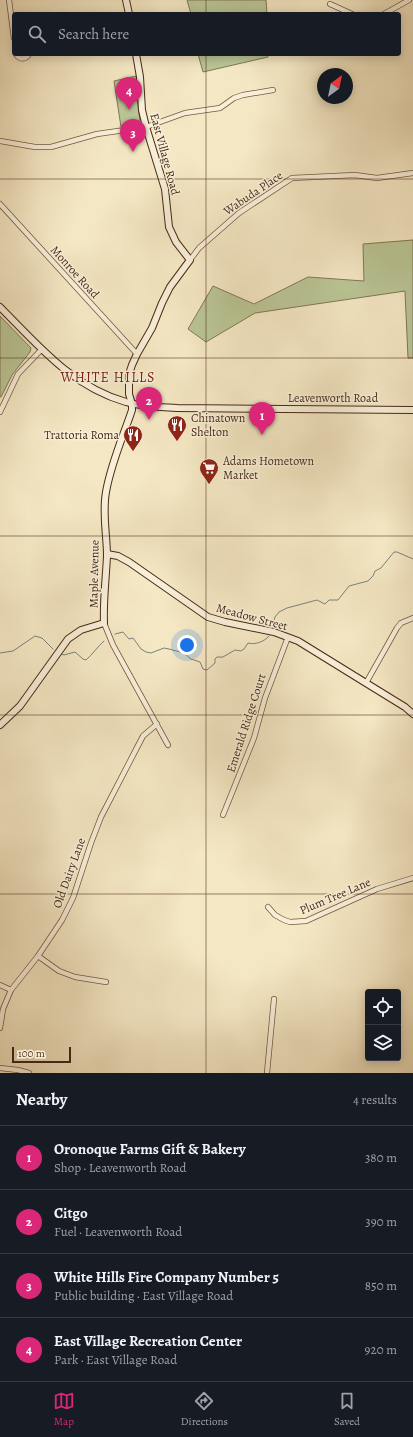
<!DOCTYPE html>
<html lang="en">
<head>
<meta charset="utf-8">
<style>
  :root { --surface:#171b24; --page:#20242c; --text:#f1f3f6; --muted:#9ea1a6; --line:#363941; --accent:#db2777 }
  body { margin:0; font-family:Alegreya,serif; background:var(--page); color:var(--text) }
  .controls { position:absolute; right:12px; bottom:12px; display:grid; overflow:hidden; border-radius:4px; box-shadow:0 2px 10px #0003 }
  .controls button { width:36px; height:36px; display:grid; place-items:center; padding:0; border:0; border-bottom:1px solid var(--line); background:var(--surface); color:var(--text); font:20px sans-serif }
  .compass { position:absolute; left:317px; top:68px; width:36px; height:36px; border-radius:50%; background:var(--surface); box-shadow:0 2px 10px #0003; rotate:33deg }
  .scale { position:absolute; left:12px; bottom:10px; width:59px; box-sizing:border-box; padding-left:4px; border:2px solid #482916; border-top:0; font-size:11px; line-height:14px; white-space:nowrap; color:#482916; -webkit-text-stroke:3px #f8efd8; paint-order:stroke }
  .you { position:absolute; left:187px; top:645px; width:14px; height:14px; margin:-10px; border:3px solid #fff; border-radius:50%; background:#1a73e8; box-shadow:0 0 0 6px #1a73e833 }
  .badge { display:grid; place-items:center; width:26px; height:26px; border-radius:50%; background:var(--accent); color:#fff; font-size:13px; font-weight:700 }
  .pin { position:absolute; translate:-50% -33px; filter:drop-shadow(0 1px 2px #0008) }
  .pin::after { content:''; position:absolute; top:21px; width:14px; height:12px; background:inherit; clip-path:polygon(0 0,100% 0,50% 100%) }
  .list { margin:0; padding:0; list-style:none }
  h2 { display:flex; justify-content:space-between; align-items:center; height:52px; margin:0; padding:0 16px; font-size:17px }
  h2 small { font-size:13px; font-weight:400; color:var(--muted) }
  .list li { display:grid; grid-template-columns:26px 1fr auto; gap:12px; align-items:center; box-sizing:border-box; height:64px; padding:0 16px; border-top:1px solid var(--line) }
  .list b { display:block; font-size:15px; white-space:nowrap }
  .list p { margin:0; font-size:13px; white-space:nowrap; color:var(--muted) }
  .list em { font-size:13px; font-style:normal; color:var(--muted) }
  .icon { flex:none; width:22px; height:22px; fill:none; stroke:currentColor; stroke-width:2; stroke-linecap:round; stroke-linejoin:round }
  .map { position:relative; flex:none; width:413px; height:1073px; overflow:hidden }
  .search { position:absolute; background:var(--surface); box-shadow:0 2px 10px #0003; left:12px; right:12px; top:12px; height:44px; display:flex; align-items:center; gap:10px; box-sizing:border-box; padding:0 14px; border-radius:4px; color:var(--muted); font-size:15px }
  .sheet { height:308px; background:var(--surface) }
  nav { display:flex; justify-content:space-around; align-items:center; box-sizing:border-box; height:56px; border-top:1px solid var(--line); background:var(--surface); font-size:11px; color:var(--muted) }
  nav a { display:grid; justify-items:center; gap:2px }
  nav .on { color:var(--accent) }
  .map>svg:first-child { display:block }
  .green { fill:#bac595; stroke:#817756 }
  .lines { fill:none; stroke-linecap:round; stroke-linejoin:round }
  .stream { stroke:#7c827a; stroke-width:1 }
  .street-casing { stroke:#735841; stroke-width:6 }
  .secondary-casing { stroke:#482916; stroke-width:8 }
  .street { stroke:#f8efd8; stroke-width:4.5 }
  .secondary { stroke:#f8efd8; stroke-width:6 }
  .grid { fill:none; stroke:#482916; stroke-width:1; stroke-opacity:0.55 }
  .labels { text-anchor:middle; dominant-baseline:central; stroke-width:3; stroke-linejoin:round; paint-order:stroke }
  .street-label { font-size:12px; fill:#482916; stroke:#f8efd8 }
  .poi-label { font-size:12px; fill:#482916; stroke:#f8efd8; text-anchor:start }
  .quarter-label { font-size:14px; letter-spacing:1px; fill:#7a1f14; stroke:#f8efd8 }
</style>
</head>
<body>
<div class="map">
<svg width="413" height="1073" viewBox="0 0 413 1073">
  <rect width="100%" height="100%" fill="#f4e7c3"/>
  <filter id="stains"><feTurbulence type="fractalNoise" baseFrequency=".005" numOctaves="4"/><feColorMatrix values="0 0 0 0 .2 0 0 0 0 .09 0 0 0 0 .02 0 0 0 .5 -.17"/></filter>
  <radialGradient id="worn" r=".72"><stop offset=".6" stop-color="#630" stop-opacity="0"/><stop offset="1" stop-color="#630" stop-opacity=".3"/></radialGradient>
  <g class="green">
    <path d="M187,0H266L267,14H191Z"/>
    <path d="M198,54H268V57L203,72Z"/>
    <path d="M136,76L137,99L140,121L136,124L121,127L114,81Z"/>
    <path d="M413,240V358H408L405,291L255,313L206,342L188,329L213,286L254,304L308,277L364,281L363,244Z"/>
    <path d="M0,316L31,348L30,352L12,375L1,397H0Z"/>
  </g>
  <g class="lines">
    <g class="stream">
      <path d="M272,627L275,617L279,612L287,608L317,600L325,604L329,600H338L349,586L368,581L373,576L375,571L381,568L394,552H397L413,559"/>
      <path d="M115,634L123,632L129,639L133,638L141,649L146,652L151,653L164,648L169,649L184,653L191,659L200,662L203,669L207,670L215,663V659L217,657H223L235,650L241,651L244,649L248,643C255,645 264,642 269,636"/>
      <path d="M0,653L13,651L35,636L42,638L53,649"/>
      <path d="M61,654L64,655L75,652L83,659L86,660C93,654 97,647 104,641"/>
    </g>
    <defs>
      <g id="street">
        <path d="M9,0L14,38"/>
        <path d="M330,4L352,14"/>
        <path d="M384,14L409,0"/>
        <path d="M16,54C19,60 26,60 29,54"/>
        <path d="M0,141L35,147H51L97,134L146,127L185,113L220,108L234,98L243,95L273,90"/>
        <path d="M0,204L137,354"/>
        <path d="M190,260L199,248L239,213L292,178L355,175L377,178L413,173"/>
        <path d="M0,412L18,374L42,349"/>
        <path d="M104,623L113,645L168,745"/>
        <path d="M366,683L397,628L401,623L413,618"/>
        <path d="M223,815L254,738L265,698L288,637"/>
        <path d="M268,907L275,915L284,920L290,922L306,921L377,889L413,878"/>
        <path d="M38,956L59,971L75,977L106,982"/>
        <path d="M0,985L11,990"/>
        <path d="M0,1028L3,1009L11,990L38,956L62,920L73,898L91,843L101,817L143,736L157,724"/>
        <path d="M0,1068L18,1070L29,1073"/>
        <path d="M267,1073L274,999"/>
      </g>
      <g id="secondary">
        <path d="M126,0L129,14"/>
        <path d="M0,307C38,345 72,387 126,402C142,407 160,407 177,408L413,410"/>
        <path d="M107,554L118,556L129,562L208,617L225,622L274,632L298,641L366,683L405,707L413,714"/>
        <path d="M0,725L20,706L68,639L81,630L104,623C103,601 106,578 107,556C107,534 102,514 106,492C111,463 123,437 132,410V404L129,394V374L132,365L137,354L152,328L162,303L170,287L190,260L176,242L169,227L165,189L146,127L142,110L140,77L136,54"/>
      </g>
    </defs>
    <use href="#street" class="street-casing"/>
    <use href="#secondary" class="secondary-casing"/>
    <use href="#street" class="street"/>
    <use href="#secondary" class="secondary"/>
  </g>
  <path class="grid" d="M206,0V14M206,54V1073M0,179H413M0,358H413M0,536H413M0,715H413M0,894H413"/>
  <defs>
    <symbol id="restaurant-pin" viewBox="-11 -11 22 30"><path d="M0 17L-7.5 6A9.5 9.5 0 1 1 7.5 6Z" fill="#8f2418" stroke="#f8efd8"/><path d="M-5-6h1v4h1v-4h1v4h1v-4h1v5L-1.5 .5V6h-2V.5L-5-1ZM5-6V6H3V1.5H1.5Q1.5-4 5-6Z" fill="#fff"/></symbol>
    <symbol id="supermarket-pin" viewBox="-11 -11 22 30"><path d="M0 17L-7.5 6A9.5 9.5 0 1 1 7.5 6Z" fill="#8f2418" stroke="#f8efd8"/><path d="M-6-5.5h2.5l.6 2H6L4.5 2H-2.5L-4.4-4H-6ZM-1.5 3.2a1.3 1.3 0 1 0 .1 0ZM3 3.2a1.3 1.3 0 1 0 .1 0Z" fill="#fff"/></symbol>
  </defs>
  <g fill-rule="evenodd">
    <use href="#restaurant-pin" x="166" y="414" width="22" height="30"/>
    <use href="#restaurant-pin" x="122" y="424" width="22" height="30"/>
    <use href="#supermarket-pin" x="198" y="457" width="22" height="30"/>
  </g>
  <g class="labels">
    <g class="street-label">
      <text transform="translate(165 154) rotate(75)">East Village Road</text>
      <text transform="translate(253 193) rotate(-34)">Wabuda Place</text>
      <text transform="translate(75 272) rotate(48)">Monroe Road</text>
      <text x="333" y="398">Leavenworth Road</text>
      <text transform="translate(94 574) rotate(-89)">Maple Avenue</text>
      <text transform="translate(252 617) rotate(15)">Meadow Street</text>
      <text transform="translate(246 723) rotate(-72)">Emerald Ridge Court</text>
      <text transform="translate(69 873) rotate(-70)">Old Dairy Lane</text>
      <text transform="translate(335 896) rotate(-23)">Plum Tree Lane</text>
    </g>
    <g class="poi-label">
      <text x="191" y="418">Chinatown<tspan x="191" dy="14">Shelton</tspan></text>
      <text x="119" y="435" text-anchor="end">Trattoria Roma</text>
      <text x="223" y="461">Adams Hometown<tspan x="223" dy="14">Market</tspan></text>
    </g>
    <g class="quarter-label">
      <text x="108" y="377">WHITE HILLS</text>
    </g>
  </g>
  <rect width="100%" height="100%" filter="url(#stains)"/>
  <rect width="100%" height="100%" fill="url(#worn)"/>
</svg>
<div class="controls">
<button><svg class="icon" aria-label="locate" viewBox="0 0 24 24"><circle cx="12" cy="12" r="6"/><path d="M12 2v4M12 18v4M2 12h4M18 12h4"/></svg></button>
<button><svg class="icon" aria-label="layers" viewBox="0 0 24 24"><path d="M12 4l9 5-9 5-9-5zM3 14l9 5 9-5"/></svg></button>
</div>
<svg class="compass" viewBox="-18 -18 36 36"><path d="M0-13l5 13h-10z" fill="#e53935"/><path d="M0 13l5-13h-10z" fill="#9ea1a6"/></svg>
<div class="scale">100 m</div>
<div class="you"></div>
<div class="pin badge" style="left:262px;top:435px">1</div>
<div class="pin badge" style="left:149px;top:420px">2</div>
<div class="pin badge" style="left:133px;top:152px">3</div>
<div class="pin badge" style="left:129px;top:110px">4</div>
<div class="search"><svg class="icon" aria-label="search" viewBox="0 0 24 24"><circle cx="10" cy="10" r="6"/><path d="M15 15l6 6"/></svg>Search here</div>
</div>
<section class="sheet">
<h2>Nearby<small>4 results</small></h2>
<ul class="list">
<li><span class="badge">1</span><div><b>Oronoque Farms Gift &amp; Bakery</b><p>Shop · Leavenworth Road</p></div><em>380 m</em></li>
<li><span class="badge">2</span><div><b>Citgo</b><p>Fuel · Leavenworth Road</p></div><em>390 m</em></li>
<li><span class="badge">3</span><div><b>White Hills Fire Company Number 5</b><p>Public building · East Village Road</p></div><em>850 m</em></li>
<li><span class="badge">4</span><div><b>East Village Recreation Center</b><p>Park · East Village Road</p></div><em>920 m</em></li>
</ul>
</section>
<nav>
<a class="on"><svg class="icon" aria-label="map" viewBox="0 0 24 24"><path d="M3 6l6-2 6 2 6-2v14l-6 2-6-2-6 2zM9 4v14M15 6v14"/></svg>Map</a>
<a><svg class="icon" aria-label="directions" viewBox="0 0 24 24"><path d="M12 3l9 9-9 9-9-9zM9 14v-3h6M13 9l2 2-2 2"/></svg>Directions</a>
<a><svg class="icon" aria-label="saved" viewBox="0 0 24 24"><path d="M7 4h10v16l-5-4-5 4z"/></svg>Saved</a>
</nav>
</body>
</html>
